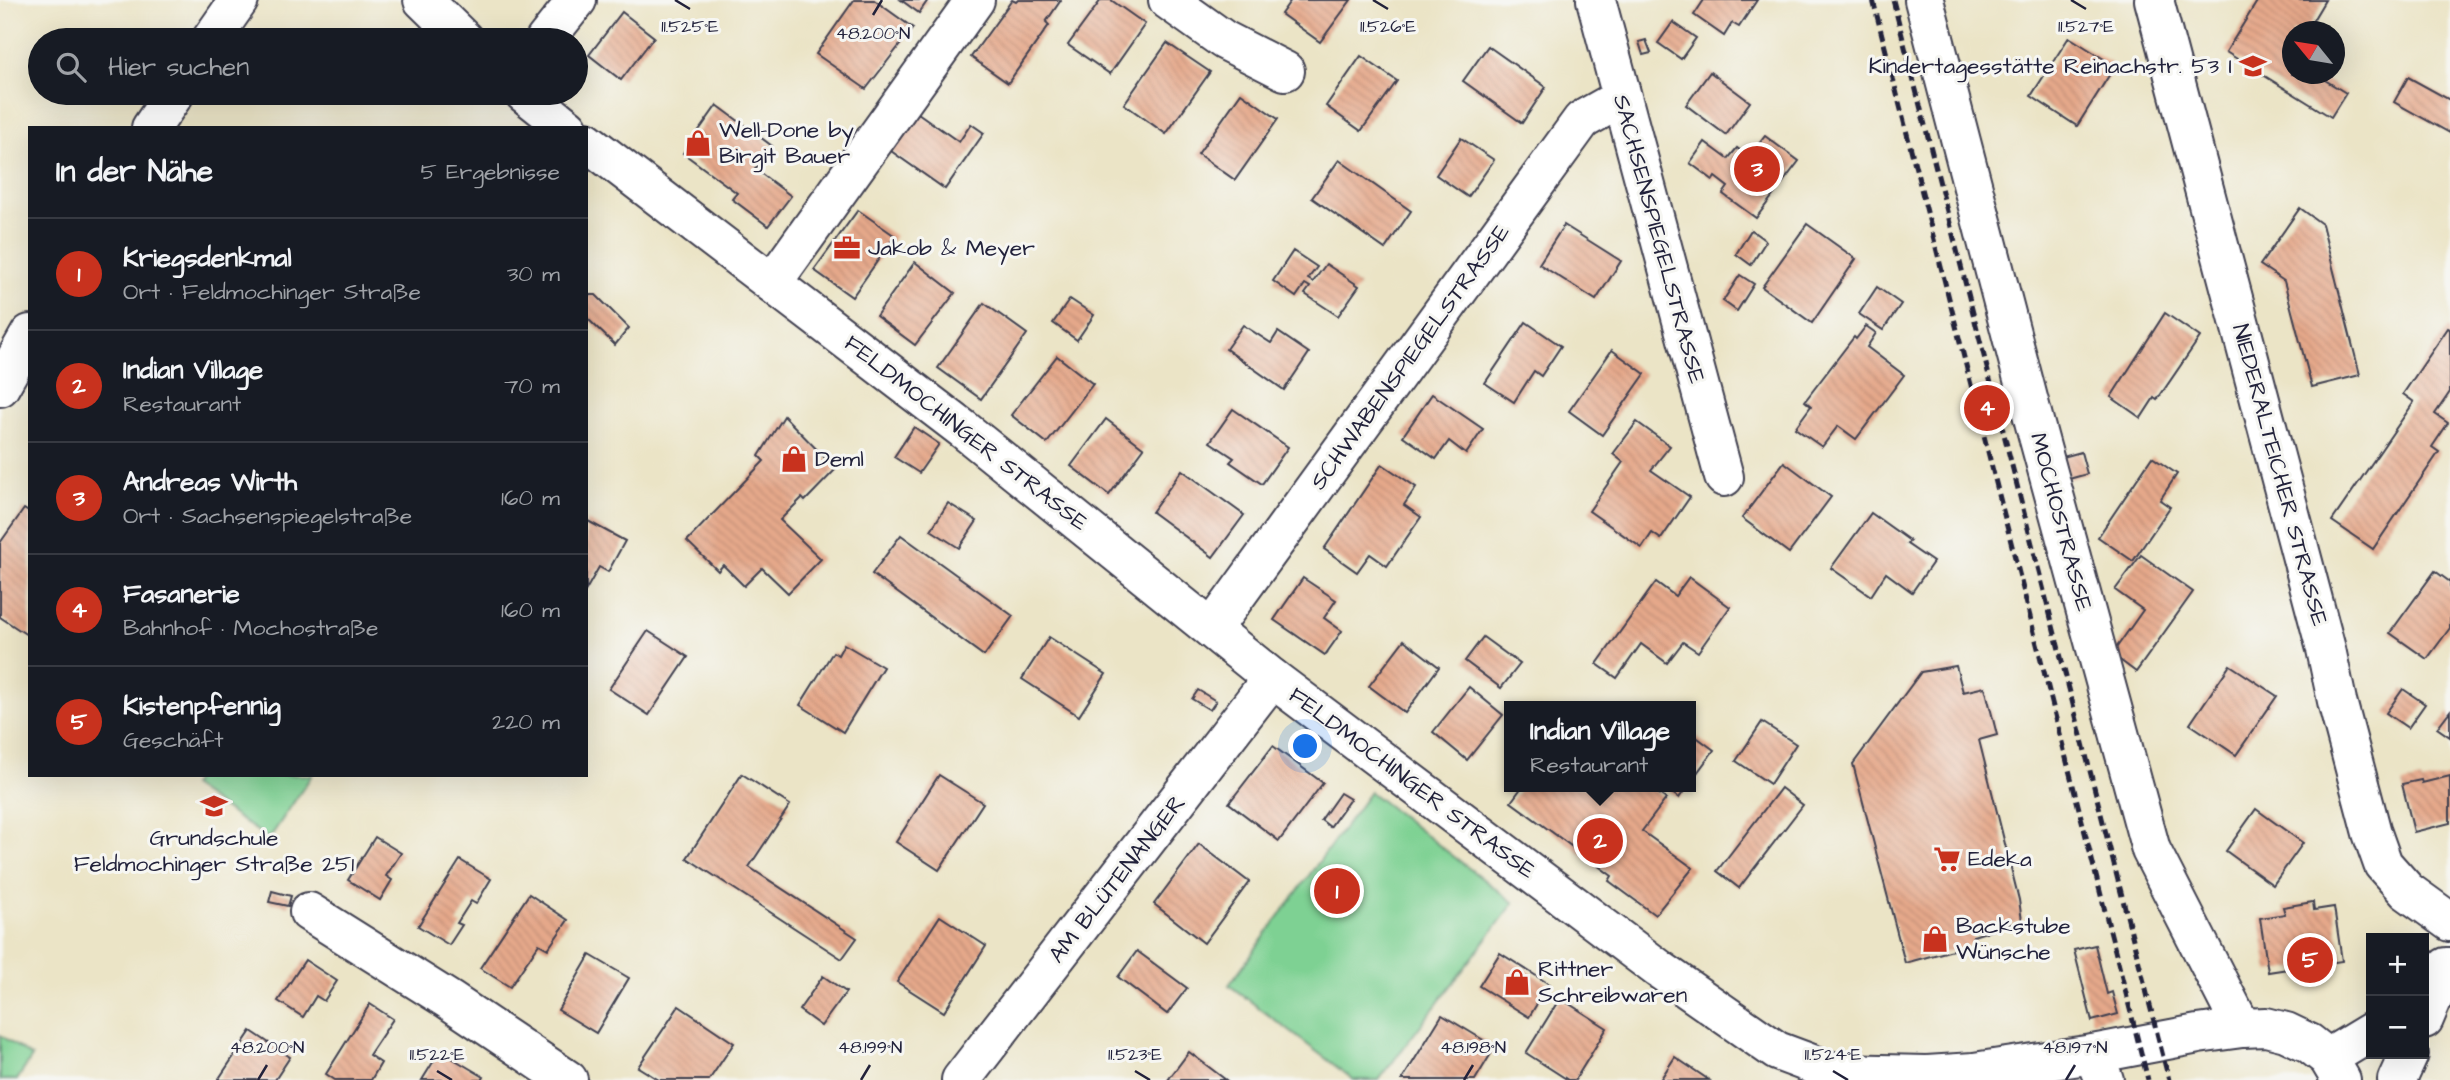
<!DOCTYPE html>
<html lang="de">
<head>
<meta charset="utf-8">
<style>
  :root { --surface:#171b24; --page:#20242c; --text:#f1f3f6; --muted:#9ea1a6; --line:#363941; --accent:#c8321e }
  body { margin:0; font-family:"Architects Daughter",sans-serif; background:var(--page); color:var(--text) }
  .controls { position:absolute; right:21px; bottom:21px; display:grid; overflow:hidden; border-radius:0px; box-shadow:0 7px 28px #0002 }
  .controls button { width:63px; height:63px; display:grid; place-items:center; padding:0; border:0; border-bottom:2px solid var(--line); background:var(--surface); color:var(--text); font:35px sans-serif }
  .compass { position:absolute; left:2282px; top:21px; width:63px; height:63px; border-radius:50%; background:var(--surface); box-shadow:0 7px 28px #0002; rotate:300deg }
  .you { position:absolute; left:1306px; top:747px; width:24px; height:24px; margin:-18px; border:5px solid #fff; border-radius:50%; background:#1a73e8; box-shadow:0 0 0 10px #1a73e833 }
  .badge { display:grid; place-items:center; width:46px; height:46px; border-radius:50%; background:var(--accent); color:#fff; font-size:23px; font-weight:700 }
  .pin { position:absolute; translate:-50% -50%; border:4px solid #fff; box-shadow:0 2px 7px #0006 }
  .popup { position:absolute; left:1504px; top:701px; width:192px; height:91px; box-sizing:border-box; display:grid; place-content:center; border-radius:0px; background:var(--surface); filter:drop-shadow(0 2px 5px #0005); font-size:23px; white-space:nowrap; color:var(--muted) }
  .popup b { font-size:26px; color:var(--text) }
  .popup::after { content:''; position:absolute; left:50%; top:100%; margin-left:-14px; border:14px solid transparent; border-top-color:var(--surface) }
  .list { margin:0; padding:0; list-style:none }
  h2 { display:flex; justify-content:space-between; align-items:center; height:91px; margin:0; padding:0 28px; font-size:30px }
  h2 small { font-size:23px; font-weight:400; color:var(--muted) }
  .list li { display:grid; grid-template-columns:46px 1fr auto; gap:21px; align-items:center; box-sizing:border-box; height:112px; padding:0 28px; border-top:2px solid var(--line) }
  .list b { display:block; font-size:26px; white-space:nowrap }
  .list p { margin:0; font-size:23px; white-space:nowrap; color:var(--muted) }
  .list em { font-size:23px; font-style:normal; color:var(--muted) }
  .icon { flex:none; width:38px; height:38px; fill:none; stroke:currentColor; stroke-width:2; stroke-linecap:round; stroke-linejoin:round }
  .map { position:relative; flex:none; width:2450px; height:1080px; overflow:hidden }
  .search { position:absolute; background:var(--surface); box-shadow:0 7px 28px #0002; left:28px; top:28px; width:560px; height:77px; display:flex; align-items:center; gap:18px; box-sizing:border-box; padding:0 24px; border-radius:38px; color:var(--muted); font-size:26px }
  .panel { position:absolute; background:var(--surface); box-shadow:0 7px 28px #0002; left:28px; top:126px; width:560px; height:651px; border-radius:0px }
  .map>svg:first-child { display:block }
  .green { fill:#7ed193; stroke:#507a67; stroke-width:2 }
  .building { fill:url(#building-back-hatch) }
  .lines { fill:none; stroke-linecap:round; stroke-linejoin:round }
  .minor-casing { stroke:#403f50; stroke-width:42 }
  .major-casing { stroke:#403f50; stroke-width:42 }
  .minor { stroke:#fff; stroke-width:38 }
  .major { stroke:#fff; stroke-width:38 }
  .rail { stroke:#22223b; stroke-width:5; stroke-dasharray:10 5; stroke-linecap:butt }
  .ticks { fill:none; stroke:#22223b; stroke-width:2.5 }
  .labels { text-anchor:middle; dominant-baseline:central; stroke-width:6; stroke-linejoin:round; paint-order:stroke }
  .poi-label { font-size:23px; fill:#22223b; stroke:#f6f6f2; text-anchor:start }
  .street-label { font-size:23px; fill:#22223b; stroke:#f6f6f2 }
  .ticks-label { font-size:18px; text-anchor:middle; fill:#22223b; stroke:#f6f6f2; stroke-width:6; stroke-linejoin:round; paint-order:stroke }
</style>
</head>
<body>
<div class="map">
<svg width="2450" height="1080" viewBox="0 0 2450 1080">
  <defs>
    <pattern id="building-back-hatch" width="6" height="6" patternUnits="userSpaceOnUse" patternTransform="scale(1.75)"><rect width="6" height="6" fill="#e5a88a"/><path d="M-1 5l2 2M0 0l6 6M5-1l2 2" fill="none" stroke="#c49078"/></pattern>
  </defs>
  <rect width="100%" height="100%" fill="#f6f6f2"/>
  <filter id="ink" filterUnits="userSpaceOnUse"><feTurbulence type="fractalNoise" baseFrequency=".0143" numOctaves="2"/><feDisplacementMap in="SourceGraphic" scale="14" xChannelSelector="R" yChannelSelector="G"/><feConvolveMatrix kernelMatrix="1 2 1 2 8 2 1 2 1" color-interpolation-filters="sRGB"/></filter>
  <filter id="wash" filterUnits="userSpaceOnUse"><feTurbulence type="fractalNoise" baseFrequency=".00686" numOctaves="4" result="noise"/><feDisplacementMap in="SourceGraphic" scale="28" xChannelSelector="R" yChannelSelector="G"/><feGaussianBlur stdDeviation="1.57" result="paint"/><feColorMatrix in="noise" values="0 0 0 0 0 0 0 0 0 0 0 0 0 0 0 0 0 1.4 0 .05"/><feComposite in="paint" operator="in"/></filter>
  <g filter="url(#wash)">
    <rect width="100%" height="100%" fill="#ebe4c6"/>
    <g class="green">
      <path d="M198,775H312L269,839L191,786Z"/>
      <path d="M1370,792L1514,903L1379,1080H1354L1229,985Z"/>
      <path d="M0,1035L32,1057L17,1080H0Z"/>
    </g>
    <g id="blocks">
      <g class="building">
        <path d="M854,0H874L913,28L866,89L816,54Z"/>
        <path d="M901,0H928L919,13Z"/>
        <path d="M1012,0L1016,2L1018,0H1061L1046,22L1049,25L1008,83L971,57Z"/>
        <path d="M1101,0H1111L1145,24L1110,74L1068,45Z"/>
        <path d="M1291,0H1351L1320,42L1281,14Z"/>
        <path d="M1704,0H1757L1739,27L1732,23L1724,36L1694,15Z"/>
        <path d="M2258,0H2325L2306,32H2292V74H2315L2346,93L2331,117L2226,52Z"/>
        <path d="M622,12L654,37L621,80L589,55Z"/>
        <path d="M1673,22L1696,38L1681,59L1658,43Z"/>
        <path d="M2069,37L2115,66L2077,126L2031,96Z"/>
        <path d="M1646,40L1651,53L1643,55L1639,42Z"/>
        <path d="M1167,43L1210,72L1166,134L1124,104Z"/>
        <path d="M1488,46L1546,87L1522,123L1463,81Z"/>
        <path d="M1361,56L1397,81L1361,131L1326,106Z"/>
        <path d="M1710,72L1750,102L1726,135L1686,105Z"/>
        <path d="M2408,77L2450,100V133L2394,102Z"/>
        <path d="M1241,93L1278,119L1235,180L1198,154Z"/>
        <path d="M717,105L772,146L755,169L791,196L768,226L732,199L737,193L683,153Z"/>
        <path d="M918,113L959,142L971,124L984,133L945,189L891,151Z"/>
        <path d="M1765,136L1799,161L1756,218L1723,194L1728,187L1715,177L1713,180L1690,163L1705,142L1728,159L1737,148L1749,157Z"/>
        <path d="M1461,138L1494,160L1468,197L1436,175Z"/>
        <path d="M1339,160L1411,211L1385,249L1312,198Z"/>
        <path d="M2300,208L2322,224L2360,375L2312,387L2284,281L2260,265Z"/>
        <path d="M858,210L895,236L852,297L814,270Z"/>
        <path d="M1807,224L1856,259L1812,323L1762,287Z"/>
        <path d="M1564,225L1621,261L1596,300L1539,264Z"/>
        <path d="M1751,230L1766,241L1751,265L1736,254Z"/>
        <path d="M1293,251L1317,267L1308,279L1313,282L1326,264L1359,286L1338,316L1305,294L1310,287L1305,284L1296,297L1273,281Z"/>
        <path d="M915,262L955,293L915,345L876,316Z"/>
        <path d="M1740,275L1754,284L1737,311L1723,301Z"/>
        <path d="M1877,287L1901,304L1883,330L1859,314Z"/>
        <path d="M586,295H596L629,328L615,345L586,317Z"/>
        <path d="M1070,299L1094,315L1077,340L1053,323Z"/>
        <path d="M984,303L1027,334L981,399L938,368Z"/>
        <path d="M2165,313L2200,337L2157,400L2154,398L2141,418L2111,397Z"/>
        <path d="M1526,322L1561,346L1541,376L1534,371L1514,402L1485,383Z"/>
        <path d="M1243,325L1271,343L1278,332L1309,353L1284,390L1226,349Z"/>
        <path d="M1866,326L1876,333L1867,347L1904,375L1856,439L1838,426L1822,447L1795,428L1811,406L1805,401L1854,337L1856,339Z"/>
        <path d="M2448,328L2450,329V392L2435,414L2448,423L2432,447L2439,452L2373,549L2332,521L2414,402L2403,394Z"/>
        <path d="M1612,350L1645,374L1602,435L1569,411Z"/>
        <path d="M1057,356L1093,384L1047,443L1011,415Z"/>
        <path d="M1432,394L1483,429L1466,454L1449,441L1436,459L1403,436Z"/>
        <path d="M1233,409L1288,447L1262,484L1230,462L1234,458L1210,442Z"/>
        <path d="M784,416L836,469L805,501L802,498L780,520L821,559L788,593L762,568L744,586L723,565L718,571L687,541L764,461L759,456Z"/>
        <path d="M1106,419L1144,448L1109,495L1071,466Z"/>
        <path d="M1637,422L1670,446L1651,470L1690,497L1661,539L1652,533L1642,548L1589,511L1623,462L1613,454Z"/>
        <path d="M914,427L939,444L919,473L894,457Z"/>
        <path d="M2081,452L2087,474L2069,479L2063,457Z"/>
        <path d="M2152,457L2177,474L2160,500L2170,507L2133,561L2098,537Z"/>
        <path d="M1784,462L1831,497L1789,553L1742,518Z"/>
        <path d="M1382,464L1416,487L1404,505L1421,517L1387,566L1370,554L1357,572L1324,549Z"/>
        <path d="M1182,470L1244,515L1213,557L1152,512Z"/>
        <path d="M948,503L977,521L959,548L931,530Z"/>
        <path d="M24,509L30,513V637L0,617V543Z"/>
        <path d="M1871,513L1910,541L1907,544L1933,562L1912,592L1886,573L1871,596L1831,568Z"/>
        <path d="M586,520L625,541L608,572L599,567L586,590Z"/>
        <path d="M901,535L1013,616L984,656L872,574Z"/>
        <path d="M2141,555L2193,592L2136,672L2112,654L2143,610L2115,590Z"/>
        <path d="M2435,571L2450,582V628L2427,659L2390,633Z"/>
        <path d="M1689,577L1730,607L1698,652L1683,642L1667,663L1641,644L1617,678L1597,664L1656,582L1675,596Z"/>
        <path d="M1303,578L1336,600L1324,618L1342,631L1325,655L1274,620Z"/>
        <path d="M648,631L688,657L649,715L609,689Z"/>
        <path d="M1049,637L1106,674L1079,716L1022,679Z"/>
        <path d="M1483,637L1520,664L1501,688L1465,661Z"/>
        <path d="M1404,640L1439,667L1405,713L1369,686Z"/>
        <path d="M844,644L883,667L843,732L800,705L833,652L838,655Z"/>
        <path d="M2230,665L2277,696L2236,755L2190,724Z"/>
        <path d="M1956,666L1963,692L1985,687L1997,735L1979,740L2019,900L2022,921L1973,936L1975,944L1905,963L1853,764L1921,672Z"/>
        <path d="M1469,687L1503,715L1467,760L1433,732Z"/>
        <path d="M2403,689L2425,704L2408,728L2386,713Z"/>
        <path d="M1198,690L1216,701L1210,710L1192,699Z"/>
        <path d="M2450,711V737L2437,728Z"/>
        <path d="M1762,722L1796,744L1770,784L1736,761Z"/>
        <path d="M1691,733L1714,750L1691,781Z"/>
        <path d="M1273,746L1323,783L1279,841L1229,803Z"/>
        <path d="M742,774L790,805L749,867L857,938L842,959L687,858Z"/>
        <path d="M939,775L983,803L939,870L896,842Z"/>
        <path d="M2450,776V823L2414,832L2402,784L2421,780L2422,783Z"/>
        <path d="M1522,787H1650L1666,799L1642,831L1693,868L1655,915L1609,881L1612,876L1511,802Z"/>
        <path d="M1664,787H1687L1679,798Z"/>
        <path d="M1781,788L1803,805L1739,888L1717,871Z"/>
        <path d="M1340,793L1350,799L1330,827L1321,820Z"/>
        <path d="M2256,809L2303,843L2273,885L2226,851Z"/>
        <path d="M375,837L401,853L386,876L392,880L380,900L348,880Z"/>
        <path d="M1199,844L1249,882L1204,943L1154,904Z"/>
        <path d="M460,860L491,879L476,904L471,901L457,923L462,925L449,945L418,926Z"/>
        <path d="M272,891L291,896L288,906L269,902Z"/>
        <path d="M529,894L568,920L548,949L539,944L510,987L480,968Z"/>
        <path d="M2313,902L2314,910L2334,907L2342,961L2268,972L2260,918L2285,914L2283,907Z"/>
        <path d="M940,916L986,946L944,1012L897,982Z"/>
        <path d="M2095,945L2107,994L2112,992L2118,1014L2092,1021L2074,950Z"/>
        <path d="M1137,951L1187,988L1167,1014L1118,977Z"/>
        <path d="M1500,953L1549,984L1529,1017L1479,986Z"/>
        <path d="M590,955L629,978L596,1033L558,1010Z"/>
        <path d="M305,960L337,981L324,1001L316,996L303,1017L278,1001Z"/>
        <path d="M823,976L846,992L821,1026L799,1010Z"/>
        <path d="M1560,998L1607,1028L1575,1080H1568L1526,1053Z"/>
        <path d="M370,1004L393,1019L369,1055L381,1063L371,1080H335L326,1074Z"/>
        <path d="M679,1006L734,1043L709,1080H659L638,1067Z"/>
        <path d="M1442,1015L1495,1047L1475,1080H1402Z"/>
        <path d="M251,1031L290,1057L275,1080H218Z"/>
        <path d="M440,1051L484,1077L482,1080H422Z"/>
        <path d="M1189,1052L1226,1080H1168Z"/>
        <path d="M1675,1057L1709,1080H1660Z"/>
      </g>
    </g>
  </g>
  <g filter="url(#ink)">
    <use href="#blocks" fill-opacity="0" stroke="#403f50" stroke-width="2"/>
    <g class="lines">
      <defs>
        <g id="minor">
          <path d="M1168,0L1224,40L1285,71"/>
          <path d="M1596,0L1724,477"/>
          <path d="M1924,0L2035,425L2151,850L2242,1028"/>
          <path d="M2154,0L2326,649L2337,701L2372,833L2383,864L2407,891L2450,922"/>
          <path d="M211,40L239,0"/>
          <path d="M545,40L577,0"/>
          <path d="M151,128L175,93"/>
          <path d="M772,283L975,0"/>
          <path d="M0,387L30,334"/>
          <path d="M1212,629L1582,120L1621,98"/>
          <path d="M309,912L449,1000L568,1080"/>
          <path d="M2424,1019L2446,967H2450"/>
          <path d="M2093,1054L2104,1080"/>
          <path d="M2328,1058L2371,1032"/>
          <path d="M961,1080L1272,678"/>
          <path d="M2397,1080L2409,1054"/>
        </g>
        <g id="major">
          <path d="M423,0L464,40"/>
          <path d="M524,93L568,128"/>
          <path d="M586,141L963,429L1272,678L1659,969L1777,1051L1836,1073L1927,1075L1974,1072L2093,1054L2198,1034L2242,1028L2266,1027L2286,1032L2309,1043L2328,1058L2341,1080"/>
        </g>
      </defs>
      <use href="#minor" class="minor-casing"/>
      <use href="#major" class="major-casing"/>
      <use href="#minor" class="minor"/>
      <use href="#major" class="major"/>
      <g class="rail">
        <path d="M1873,0L2148,1080"/>
        <path d="M1893,0L2169,1080"/>
      </g>
    </g>
  </g>
  <path class="ticks" d="M675,0L690,9M1373,0L1388,9M2071,0L2086,9M873,15L882,0M437,1071L452,1080M1135,1071L1150,1080M1833,1071L1848,1080M258,1080L267,1065M861,1080L870,1065M1464,1080L1473,1065M2066,1080L2075,1065"/>
  <defs>
    <symbol id="school-bare" viewBox="-9 -9 18 18"><path d="M0-5L7-2L0 1L-7-2ZM-4 1L0 2.5L4 1V4Q0 6-4 4Z" fill="#c8321e" stroke="#f6f6f2" stroke-width="2.5" paint-order="stroke"/></symbol>
    <symbol id="shop-bare" viewBox="-9 -9 18 18"><path d="M-5-2.5h2.3a2.7 3.5 0 0 1 5.4 0H5L5.5 6h-11ZM-1.5-2.5h3a1.5 2.3 0 0 0-3 0Z" fill="#c8321e" stroke="#f6f6f2" stroke-width="2.5" paint-order="stroke"/></symbol>
    <symbol id="office-bare" viewBox="-9 -9 18 18"><path d="M-6-3h4V-5.5h4V-3h4V5H-6ZM-1-4.5V-3h2v-1.5ZM-6 0V1H6V0Z" fill="#c8321e" stroke="#f6f6f2" stroke-width="2.5" paint-order="stroke"/></symbol>
    <symbol id="supermarket-bare" viewBox="-9 -9 18 18"><path d="M-6-5.5h2.5l.6 2H6L4.5 2H-2.5L-4.4-4H-6ZM-1.5 3.2a1.3 1.3 0 1 0 .1 0ZM3 3.2a1.3 1.3 0 1 0 .1 0Z" fill="#c8321e" stroke="#f6f6f2" stroke-width="2.5" paint-order="stroke"/></symbol>
  </defs>
  <g fill-rule="evenodd">
    <use href="#school-bare" x="2234" y="47" width="38" height="38"/>
    <use href="#shop-bare" x="679" y="124" width="38" height="38"/>
    <use href="#office-bare" x="828" y="229" width="38" height="38"/>
    <use href="#shop-bare" x="775" y="440" width="38" height="38"/>
    <use href="#school-bare" x="195" y="787" width="38" height="38"/>
    <use href="#supermarket-bare" x="1928" y="840" width="38" height="38"/>
    <use href="#shop-bare" x="1916" y="920" width="38" height="38"/>
    <use href="#shop-bare" x="1498" y="963" width="38" height="38"/>
  </g>
  <g class="labels">
    <g class="poi-label">
      <text x="2232" y="66" text-anchor="end">Kindertagesstätte Reinachstr. 53 I</text>
      <text x="719" y="130">Well-Done by<tspan x="719" dy="26">Birgit Bauer</tspan></text>
      <text x="868" y="248">Jakob &amp; Meyer</text>
      <text x="815" y="459">Deml</text>
      <text x="214" y="838" text-anchor="middle">Grundschule<tspan x="214" dy="26">Feldmochinger Straße 251</tspan></text>
      <text x="1968" y="859">Edeka</text>
      <text x="1956" y="926">Backstube<tspan x="1956" dy="26">Wünsche</tspan></text>
      <text x="1538" y="969">Rittner<tspan x="1538" dy="26">Schreibwaren</tspan></text>
    </g>
    <g class="street-label">
      <text transform="translate(1659 239) rotate(75)">SACHSENSPIEGELSTRASSE</text>
      <text transform="translate(1410 357) rotate(-54)">SCHWABENSPIEGELSTRASSE</text>
      <text transform="translate(966 433) rotate(38)">FELDMOCHINGER STRASSE</text>
      <text transform="translate(2280 475) rotate(75)">NIEDERALTEICHER STRASSE</text>
      <text transform="translate(2061 522) rotate(75)">MOCHOSTRASSE</text>
      <text transform="translate(1412 783) rotate(37)">FELDMOCHINGER STRASSE</text>
      <text transform="translate(1117 879) rotate(-52)">AM BLÜTENANGER</text>
    </g>
  </g>
  <g class="ticks-label">
    <text x="1388" y="32">11.526°E</text>
    <text x="690" y="32">11.525°E</text>
    <text x="2086" y="32">11.527°E</text>
    <text x="873" y="39">48.200°N</text>
    <text x="267" y="1053">48.200°N</text>
    <text x="870" y="1053">48.199°N</text>
    <text x="1473" y="1053">48.198°N</text>
    <text x="2075" y="1053">48.197°N</text>
    <text x="437" y="1060">11.522°E</text>
    <text x="1135" y="1060">11.523°E</text>
    <text x="1833" y="1060">11.524°E</text>
  </g>
</svg>
<div class="controls">
<button>+</button>
<button>−</button>
</div>
<svg class="compass" viewBox="-18 -18 36 36"><path d="M0-13l5 13h-10z" fill="#e53935"/><path d="M0 13l5-13h-10z" fill="#9ea1a6"/></svg>
<div class="you"></div>
<div class="pin badge" style="left:1337px;top:891px">1</div>
<div class="pin badge" style="left:1600px;top:841px">2</div>
<div class="popup"><b>Indian Village</b>Restaurant</div>
<div class="pin badge" style="left:1757px;top:169px">3</div>
<div class="pin badge" style="left:1987px;top:408px">4</div>
<div class="pin badge" style="left:2310px;top:960px">5</div>
<div class="search"><svg class="icon" aria-label="search" viewBox="0 0 24 24"><circle cx="10" cy="10" r="6"/><path d="M15 15l6 6"/></svg>Hier suchen</div>
<section class="panel">
<h2>In der Nähe<small>5 Ergebnisse</small></h2>
<ul class="list">
<li><span class="badge">1</span><div><b>Kriegsdenkmal</b><p>Ort · Feldmochinger Straße</p></div><em>30 m</em></li>
<li><span class="badge">2</span><div><b>Indian Village</b><p>Restaurant</p></div><em>70 m</em></li>
<li><span class="badge">3</span><div><b>Andreas Wirth</b><p>Ort · Sachsenspiegelstraße</p></div><em>160 m</em></li>
<li><span class="badge">4</span><div><b>Fasanerie</b><p>Bahnhof · Mochostraße</p></div><em>160 m</em></li>
<li><span class="badge">5</span><div><b>Kistenpfennig</b><p>Geschäft</p></div><em>220 m</em></li>
</ul>
</section>
</div>
</body>
</html>
